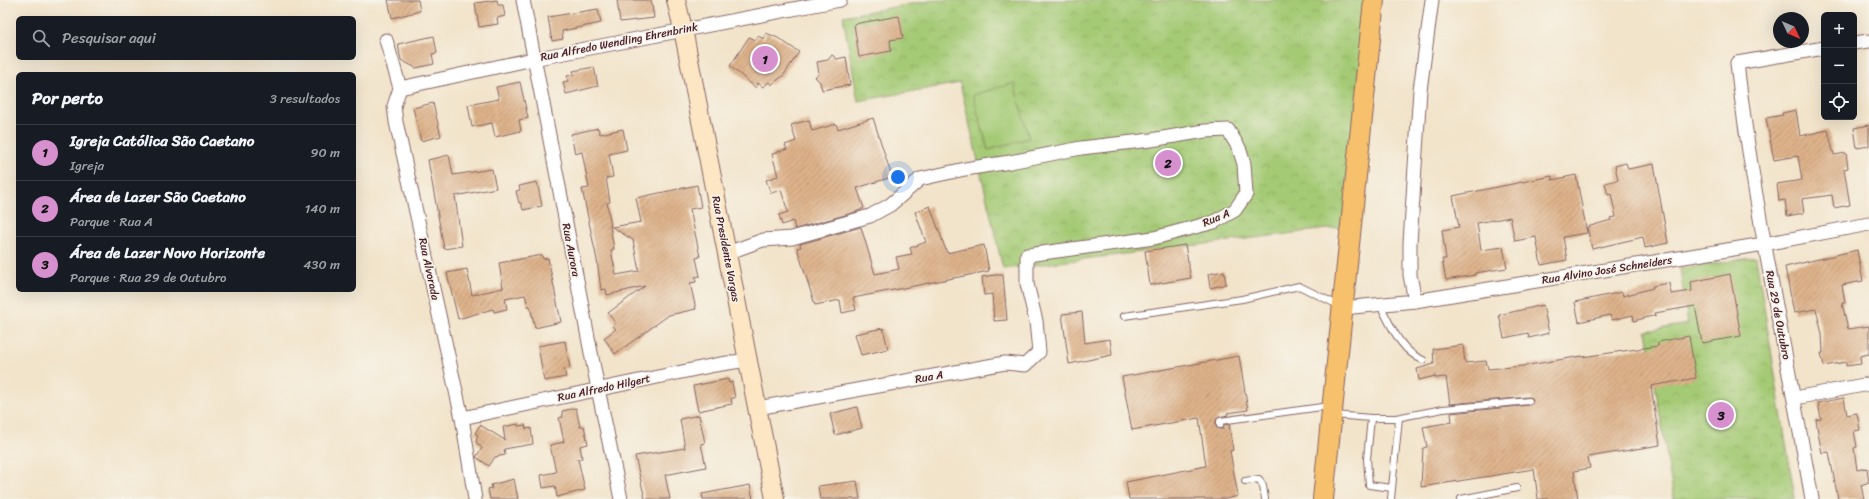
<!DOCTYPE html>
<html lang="pt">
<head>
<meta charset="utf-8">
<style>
  :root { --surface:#171b24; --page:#20242c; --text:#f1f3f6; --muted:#9ea1a6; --line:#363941; --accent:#d690ce }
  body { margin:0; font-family:Sriracha,sans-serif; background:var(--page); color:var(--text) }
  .controls { position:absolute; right:12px; top:12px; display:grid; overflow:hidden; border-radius:6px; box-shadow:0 4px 16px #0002 }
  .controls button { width:36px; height:36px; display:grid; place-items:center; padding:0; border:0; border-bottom:1px solid var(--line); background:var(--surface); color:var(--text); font:20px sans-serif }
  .compass { position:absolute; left:1773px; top:12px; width:36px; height:36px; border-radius:50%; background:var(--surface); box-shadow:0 4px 16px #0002; rotate:134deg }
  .you { position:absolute; left:898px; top:177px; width:14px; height:14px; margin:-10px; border:3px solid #fff; border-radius:50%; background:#1a73e8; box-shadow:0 0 0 6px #1a73e833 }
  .badge { display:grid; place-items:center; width:26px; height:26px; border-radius:50%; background:var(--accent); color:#111; font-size:13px; font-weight:700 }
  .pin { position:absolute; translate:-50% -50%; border:2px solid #fff; box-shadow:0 1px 4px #0006 }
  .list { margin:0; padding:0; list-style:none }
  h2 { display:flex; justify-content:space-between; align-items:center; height:52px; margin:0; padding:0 16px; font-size:17px }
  h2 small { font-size:13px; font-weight:400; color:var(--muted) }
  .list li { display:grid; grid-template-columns:26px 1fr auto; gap:12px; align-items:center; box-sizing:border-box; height:56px; padding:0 16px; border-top:1px solid var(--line) }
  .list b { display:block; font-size:15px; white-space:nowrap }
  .list p { margin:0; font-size:13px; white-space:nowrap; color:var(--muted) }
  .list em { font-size:13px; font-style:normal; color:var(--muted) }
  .icon { flex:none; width:22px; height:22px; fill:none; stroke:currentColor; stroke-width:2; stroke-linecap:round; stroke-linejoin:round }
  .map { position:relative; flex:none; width:1869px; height:499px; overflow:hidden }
  .search { position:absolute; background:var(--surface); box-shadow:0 4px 16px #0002; left:16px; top:16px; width:340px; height:44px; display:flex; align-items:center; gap:10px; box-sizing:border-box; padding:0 14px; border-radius:6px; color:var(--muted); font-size:15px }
  .panel { position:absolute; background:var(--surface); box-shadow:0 4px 16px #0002; left:16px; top:72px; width:340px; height:220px; border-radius:6px }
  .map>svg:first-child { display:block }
  .park { fill:url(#park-crowns); stroke:#777450 }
  .pitch { fill:#a4ca74; stroke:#777450 }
  .building { fill:url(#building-hatch) }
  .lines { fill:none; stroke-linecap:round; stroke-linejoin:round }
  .lane-casing { stroke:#856463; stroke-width:8 }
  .street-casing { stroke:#856463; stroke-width:15 }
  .secondary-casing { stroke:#856463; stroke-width:20 }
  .primary-casing { stroke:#856463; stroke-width:22 }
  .lane { stroke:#fff; stroke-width:6 }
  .street { stroke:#fff; stroke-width:13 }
  .secondary { stroke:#fce6c4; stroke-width:18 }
  .primary { stroke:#f7c06c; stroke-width:20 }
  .labels { text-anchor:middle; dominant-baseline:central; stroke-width:3.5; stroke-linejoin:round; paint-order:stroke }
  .street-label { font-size:11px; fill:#4a1f2b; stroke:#f7f3e8 }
</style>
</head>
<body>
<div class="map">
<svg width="1869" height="499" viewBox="0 0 1869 499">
  <defs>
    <pattern id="park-crowns" width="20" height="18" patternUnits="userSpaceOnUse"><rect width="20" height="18" fill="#a4ca74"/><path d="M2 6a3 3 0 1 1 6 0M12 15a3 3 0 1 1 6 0" fill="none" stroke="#8fad65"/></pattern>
    <pattern id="building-hatch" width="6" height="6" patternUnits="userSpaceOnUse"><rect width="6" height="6" fill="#deb38b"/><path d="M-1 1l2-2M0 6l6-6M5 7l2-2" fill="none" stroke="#b69172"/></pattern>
  </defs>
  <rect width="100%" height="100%" fill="#f7f3e8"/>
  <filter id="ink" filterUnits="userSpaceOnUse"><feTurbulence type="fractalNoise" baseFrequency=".025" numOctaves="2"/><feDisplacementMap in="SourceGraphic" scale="8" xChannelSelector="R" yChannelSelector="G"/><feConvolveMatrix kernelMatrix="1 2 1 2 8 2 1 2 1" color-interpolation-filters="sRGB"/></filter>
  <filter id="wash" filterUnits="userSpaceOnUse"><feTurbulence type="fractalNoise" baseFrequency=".012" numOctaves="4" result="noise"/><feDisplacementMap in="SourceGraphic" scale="16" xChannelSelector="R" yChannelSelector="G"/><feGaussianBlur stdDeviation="0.9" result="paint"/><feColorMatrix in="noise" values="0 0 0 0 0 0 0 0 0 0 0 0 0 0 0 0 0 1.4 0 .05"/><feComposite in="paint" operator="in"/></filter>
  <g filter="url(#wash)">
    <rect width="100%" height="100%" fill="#f2e4cb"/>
    <g class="park">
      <path d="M934,0H1374L1351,226L1003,269L960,83L858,101L843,16Z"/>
      <path d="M1756,257L1795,499H1674L1646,331L1688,324L1680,269Z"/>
    </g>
    <path class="pitch" d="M1014,83L1029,138L988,150L973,95Z"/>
    <g id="blocks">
      <g class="building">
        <path d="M388,0H418L420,11L392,18Z"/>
        <path d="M497,0L498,5H503L505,16L497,18L498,24L479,27L475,3Z"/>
        <path d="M617,0H651L654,18L620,22Z"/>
        <path d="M598,9L601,23L562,31L563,39L552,41L548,17Z"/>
        <path d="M899,16L903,38L890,40L891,51L859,57L854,24Z"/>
        <path d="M766,33L778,38L799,52L784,75L771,85L769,82L763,87L758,83L756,88L730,66L749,37L756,40L758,36L764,39Z"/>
        <path d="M434,36L437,53L432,54L434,64L416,68L401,60L398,44Z"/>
        <path d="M832,55L837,59L846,57L850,85L822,90L820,82L815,77L819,73L817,62L828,60Z"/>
        <path d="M594,67L598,86L566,94L563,82L568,81L567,76L574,74L573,71Z"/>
        <path d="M520,82L528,118L519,120L521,131L495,137L492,123L472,127L468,105L499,99L496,87Z"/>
        <path d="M433,103L441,136L421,141L413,108Z"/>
        <path d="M1796,110L1800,136L1828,130L1834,155L1846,153L1848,168L1844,169L1850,205L1834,208L1832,195L1802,199L1804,213L1787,216L1785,200L1779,201L1777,184L1802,180L1798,156L1774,160L1766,118L1783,115L1782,113Z"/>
        <path d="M873,118L892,177L857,188L864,208L856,212L795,229L793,221L782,225L779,215L788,212L781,190L771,193L766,180L778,176L772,154L787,149L785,145L796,141L791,125L809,120L812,131L836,124L838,129Z"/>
        <path d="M1869,125V146L1857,148L1854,128Z"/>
        <path d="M598,128L600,134L623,129L627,150L609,154L613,177L606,178L610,202L607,203L611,227L610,226L614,249L611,250L616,275L639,271L633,240L612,227L641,222L636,198L697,185L701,207L690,209L700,257L696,258L700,276L695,277L696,282L690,283L696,309L669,315L615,354L604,338L616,329L613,326L616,324L608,313L645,286L607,295L606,289L601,290L597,260L582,189L589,188L582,152L575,154L571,134Z"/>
        <path d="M449,155L453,175L492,169L496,188L455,196L462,246L444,249L428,160Z"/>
        <path d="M1626,163L1628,169L1654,164L1668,243L1645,248L1643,237L1592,249L1587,227L1611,220L1610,218L1616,217L1611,194L1608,195L1605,183L1618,180L1615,166Z"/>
        <path d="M1576,175L1587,233L1563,237L1567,260L1541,265L1536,237L1515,241L1510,217L1477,223L1481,250L1503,247L1507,268L1475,273V275L1446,280L1442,259H1446L1442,230L1459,227L1453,196L1552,176V180Z"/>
        <path d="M537,182L542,206L523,210L521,203H519L516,191L520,190L519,186Z"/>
        <path d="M930,206L947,253L984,245L989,271L853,298L856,310L842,313L840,300L815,305L797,248L801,247L800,244L861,227L875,274L899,269L896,257L912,254L910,248L926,242L915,212Z"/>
        <path d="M1185,245L1191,278L1150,285L1145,251Z"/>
        <path d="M1857,250L1863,281L1842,285L1845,303H1842L1848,329L1869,326V354L1860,356L1861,364L1846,366V362L1824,366L1821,353H1823L1822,334L1816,309L1794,313L1785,267Z"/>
        <path d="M542,255L543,259L548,258L561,322L535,328L530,306H528L525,295L505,299L507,309L494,312L493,309L458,319L447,273L467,269L472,295L503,288L499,263Z"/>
        <path d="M1224,271L1226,284L1210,288L1208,274Z"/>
        <path d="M1730,274L1741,336L1702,343L1695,306L1655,313L1656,315L1634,321L1633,315L1612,320L1610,315L1579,322L1575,302L1622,292L1623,296L1653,288L1652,286L1669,283L1671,294L1692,291L1691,282Z"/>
        <path d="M995,275H1003L1007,320L994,321L992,294L984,295L982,277Z"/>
        <path d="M1543,305L1549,333L1529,338L1528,333L1504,338L1499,315Z"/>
        <path d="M1082,312L1085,343L1110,339L1112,355L1069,364L1062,314Z"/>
        <path d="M883,328L888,349L861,355L855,334Z"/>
        <path d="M1689,336L1696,378L1651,386L1660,445L1588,457L1590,468L1574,471L1578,499H1538L1534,469L1421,487L1423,448L1427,447L1423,427L1452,422L1451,413L1529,405L1533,401L1532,398L1529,397L1450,404L1446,377L1435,378V376L1419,380L1417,369L1434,364L1433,349L1463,345L1465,363L1486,361L1488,369L1523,366L1582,356V357L1658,346V342Z"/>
        <path d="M565,341L570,368L564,369L566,377L544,381L538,346Z"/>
        <path d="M1239,356L1248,410L1227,413L1228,415L1218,417L1216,421V427L1220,429H1223L1224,425L1229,424L1233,450L1230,451L1238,496L1226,499H1129L1126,482L1206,466L1199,418L1132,430L1122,377Z"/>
        <path d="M728,379L729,383L732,382L735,398H731L732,404L698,411L693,386Z"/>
        <path d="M1844,398L1847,415L1857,413L1860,430L1854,431L1857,447L1854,448L1857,470L1867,468L1869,482L1861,485L1864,499H1838L1829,452L1822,453L1819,438L1816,420L1821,419L1818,403Z"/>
        <path d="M857,407L862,428L835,435L830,414Z"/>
        <path d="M576,408L580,427L584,426L588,444L580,446L582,458L578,459L585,490L557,497L555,486L543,488L541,475L556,472L550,445L564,442L559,418L563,417L562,411Z"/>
        <path d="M699,415L705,443L701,444L706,467L665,475L670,499H645L635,456L685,448L680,419Z"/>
        <path d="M518,424V426L525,425L526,429L531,428L533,444L504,449L505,455L495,457L489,466L476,457L482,448L476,442L478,435L475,433L480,425L505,440L503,427Z"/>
        <path d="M514,479L518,499H490L488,489L492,488L491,485Z"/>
        <path d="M857,481L860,499H820L818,486Z"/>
        <path d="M750,485L753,499H703L702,494Z"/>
      </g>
    </g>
  </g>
  <g filter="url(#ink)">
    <use href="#blocks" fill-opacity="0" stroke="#856463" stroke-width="1"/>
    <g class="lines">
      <defs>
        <g id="lane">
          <path d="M1380,305C1391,325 1400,351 1423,360"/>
          <path d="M1124,316L1242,299L1299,286L1340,306"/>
          <path d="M1334,415L1371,418H1396L1443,409L1529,401"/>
          <path d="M1371,418L1367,459L1369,485L1392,488L1399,418"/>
          <path d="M1220,425V421L1329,406"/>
          <path d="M1245,481L1259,479L1263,486L1265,499"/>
          <path d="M1391,499L1392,488"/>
          <path d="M1461,499L1517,488"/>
        </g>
        <g id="street">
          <path d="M523,0L598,389L621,499"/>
          <path d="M386,40L400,88L394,106L396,122L462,418L475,499"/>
          <path d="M1854,43L1869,41"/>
          <path d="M400,88L533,59L840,0"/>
          <path d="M727,253L763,240L792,238L870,216L890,205L920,179L965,169L1010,162L1081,148L1151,140L1205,131L1228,130L1239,148L1244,164L1246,194L1235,210L1214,222L1154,238L1027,255V284L1036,321L1039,352L1025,365L1005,363L757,408"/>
          <path d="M1415,301L1410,275V243L1420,90L1432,0"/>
          <path d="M1343,308L1415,301L1764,244L1869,224"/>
          <path d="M1795,398L1869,384"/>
          <path d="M462,418L715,365L747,360"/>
          <path d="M1812,499C1787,354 1754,210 1737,63L1824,48"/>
        </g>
        <path id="secondary" d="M676,0L683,29L775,499"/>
        <path id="primary" d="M1323,499L1374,0"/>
      </defs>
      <use href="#lane" class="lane-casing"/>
      <use href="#street" class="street-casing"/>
      <use href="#secondary" class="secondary-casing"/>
      <use href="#primary" class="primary-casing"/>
      <use href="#lane" class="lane"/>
      <use href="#street" class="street"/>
      <use href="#secondary" class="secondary"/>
      <use href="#primary" class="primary"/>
    </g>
  </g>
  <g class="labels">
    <g class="street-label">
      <text transform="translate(619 42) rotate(-11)">Rua Alfredo Wendling Ehrenbrink</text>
      <text transform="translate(1216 218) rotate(-23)">Rua A</text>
      <text transform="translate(726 249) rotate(79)">Rua Presidente Vargas</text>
      <text transform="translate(571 250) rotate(79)">Rua Aurora</text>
      <text transform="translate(429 269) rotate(78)">Rua Alvorada</text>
      <text transform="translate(1607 270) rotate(-9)">Rua Alvino José Schneiders</text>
      <text transform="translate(1778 315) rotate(79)">Rua 29 de Outubro</text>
      <text transform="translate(929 377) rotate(-10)">Rua A</text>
      <text transform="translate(604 388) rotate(-12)">Rua Alfredo Hilgert</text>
    </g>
  </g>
</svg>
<div class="controls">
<button>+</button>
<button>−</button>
<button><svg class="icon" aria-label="locate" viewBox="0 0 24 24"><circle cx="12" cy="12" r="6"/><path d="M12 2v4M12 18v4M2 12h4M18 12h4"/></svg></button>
</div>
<svg class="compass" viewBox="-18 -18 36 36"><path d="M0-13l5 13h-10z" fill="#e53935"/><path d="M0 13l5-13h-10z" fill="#9ea1a6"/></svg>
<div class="you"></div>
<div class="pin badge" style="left:765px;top:59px">1</div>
<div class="pin badge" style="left:1168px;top:163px">2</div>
<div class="pin badge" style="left:1721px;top:415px">3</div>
<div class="search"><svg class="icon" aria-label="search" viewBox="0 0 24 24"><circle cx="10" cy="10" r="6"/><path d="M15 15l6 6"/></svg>Pesquisar aqui</div>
<section class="panel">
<h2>Por perto<small>3 resultados</small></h2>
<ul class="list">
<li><span class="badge">1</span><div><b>Igreja Católica São Caetano</b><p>Igreja</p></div><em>90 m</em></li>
<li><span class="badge">2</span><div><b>Área de Lazer São Caetano</b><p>Parque · Rua A</p></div><em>140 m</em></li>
<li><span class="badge">3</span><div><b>Área de Lazer Novo Horizonte</b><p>Parque · Rua 29 de Outubro</p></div><em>430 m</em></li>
</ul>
</section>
</div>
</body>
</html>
